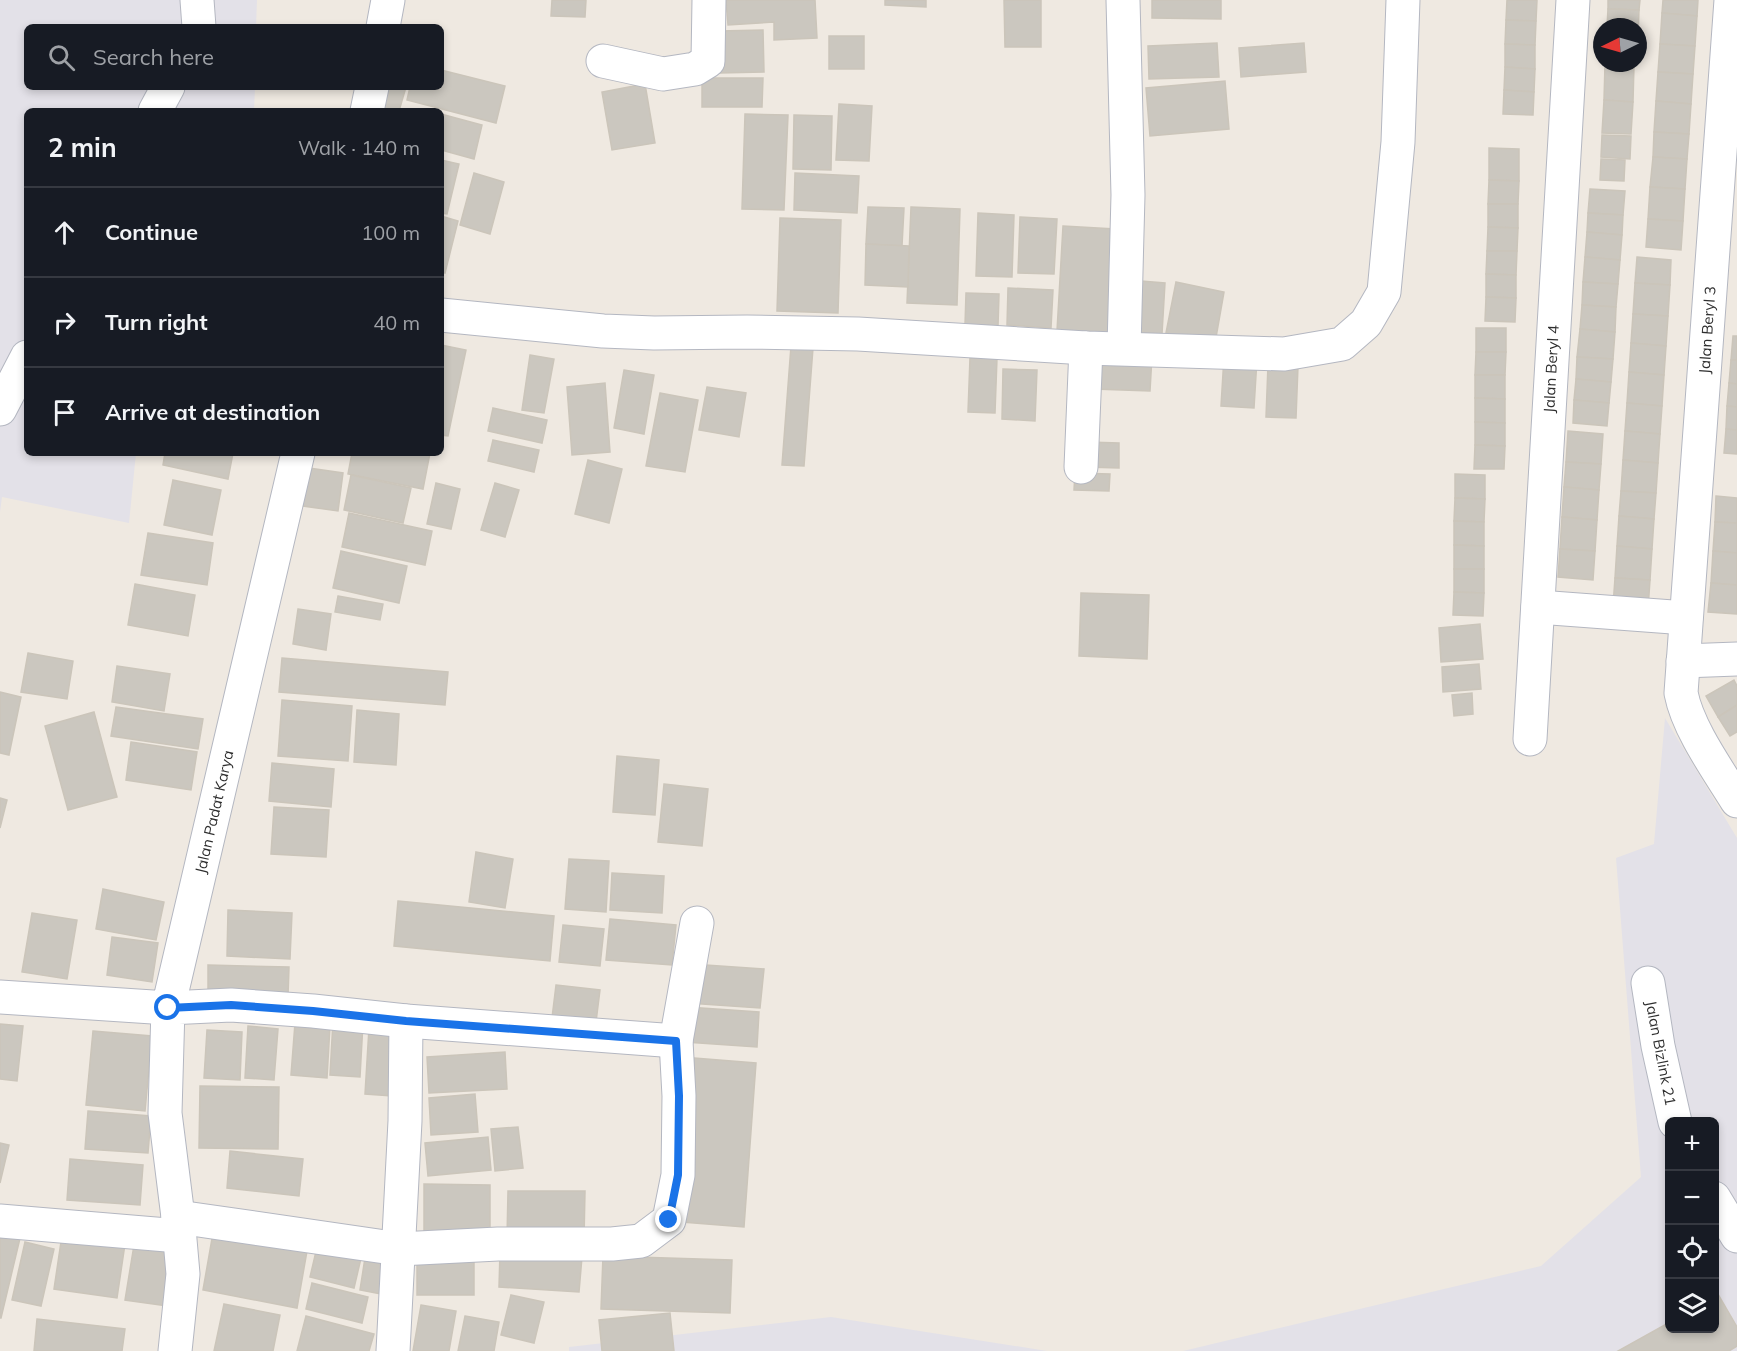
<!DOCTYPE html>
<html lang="en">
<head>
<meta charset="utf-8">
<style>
  :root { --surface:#171b24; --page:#242831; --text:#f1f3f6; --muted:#9ea1a6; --line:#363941 }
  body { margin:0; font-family:Mulish,sans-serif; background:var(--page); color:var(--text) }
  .controls { position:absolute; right:18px; bottom:18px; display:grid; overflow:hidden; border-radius:9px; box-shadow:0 3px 9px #0003 }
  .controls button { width:54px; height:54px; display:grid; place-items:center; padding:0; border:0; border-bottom:2px solid var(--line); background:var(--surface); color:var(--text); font:30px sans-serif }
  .compass { position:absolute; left:1593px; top:18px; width:54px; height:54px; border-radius:50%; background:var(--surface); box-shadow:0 3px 9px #0003; rotate:265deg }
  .stop { position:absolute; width:18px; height:18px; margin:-14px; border:4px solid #1a73e8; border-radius:50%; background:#fff }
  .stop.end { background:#1a73e8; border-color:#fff; box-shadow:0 2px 6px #0008 }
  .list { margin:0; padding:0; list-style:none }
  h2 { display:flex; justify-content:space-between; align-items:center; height:78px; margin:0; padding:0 24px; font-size:26px }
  h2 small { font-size:20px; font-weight:400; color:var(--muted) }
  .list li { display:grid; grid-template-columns:39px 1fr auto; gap:18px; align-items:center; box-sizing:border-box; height:90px; padding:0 24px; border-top:2px solid var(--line) }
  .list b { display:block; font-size:22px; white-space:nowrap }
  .list em { font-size:20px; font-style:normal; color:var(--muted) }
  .icon { flex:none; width:33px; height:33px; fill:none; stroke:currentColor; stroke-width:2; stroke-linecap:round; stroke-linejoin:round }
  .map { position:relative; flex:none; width:1737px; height:1351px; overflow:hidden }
  .search { position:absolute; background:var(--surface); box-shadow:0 3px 9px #0003; left:24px; top:24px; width:420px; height:66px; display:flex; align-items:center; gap:15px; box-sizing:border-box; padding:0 21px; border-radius:9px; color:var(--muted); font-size:22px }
  .panel { position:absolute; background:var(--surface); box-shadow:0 3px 9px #0003; left:24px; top:108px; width:420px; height:348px; border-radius:9px }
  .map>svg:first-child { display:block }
  .industrial { fill:#e3e1e8; fill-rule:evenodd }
  .building { fill:#cbc7bf; stroke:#cbc5ba; stroke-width:1.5 }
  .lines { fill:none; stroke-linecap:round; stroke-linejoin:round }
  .minor-casing { stroke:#b4b7c1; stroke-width:35 }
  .minor { stroke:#fff; stroke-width:33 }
  .route { stroke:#1a73e8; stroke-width:8 }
  .labels { text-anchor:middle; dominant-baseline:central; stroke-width:4.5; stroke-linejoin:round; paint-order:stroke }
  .street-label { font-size:15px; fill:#2e2e2e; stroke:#fff }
</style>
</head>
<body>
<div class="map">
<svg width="1737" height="1351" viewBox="0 0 1737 1351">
  <rect width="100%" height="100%" fill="#efe9e1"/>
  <g class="industrial">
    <path d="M0,0H257L256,27H27V87H255L254,111H27V453H136L129,523L2,497L0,512Z"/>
    <path d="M1665,718L1737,838V1351H1183L1541,1266L1641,1177L1616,858L1654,844ZM1670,1122H1714V1328H1670Z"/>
    <path d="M831,1317L1047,1351H569V1347Z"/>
  </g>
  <g class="building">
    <path d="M552,0H586L585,17L551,16Z"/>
    <path d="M726,0H815L817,38L774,40V22L728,25Z"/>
    <path d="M885,0H926V7L885,5Z"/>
    <path d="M1004,0H1041V47H1005Z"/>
    <path d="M1152,0H1221V19L1152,18Z"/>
    <path d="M1507,0H1537L1536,21L1506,20Z"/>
    <path d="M1608,0H1640L1639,10L1608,9Z"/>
    <path d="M1663,0H1698L1697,16L1662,13Z"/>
    <path d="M1608,9L1639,10L1638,37V27H1607Z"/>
    <path d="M1662,13L1697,16L1695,46L1660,44Z"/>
    <path d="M1506,20L1536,21L1535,45L1505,44Z"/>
    <path d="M763,30L764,72L720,73L719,31Z"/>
    <rect x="829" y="36" width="35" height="33"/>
    <path d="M1217,43L1219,77L1149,79L1148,46Z"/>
    <path d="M1304,43L1306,72L1241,77L1239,48Z"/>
    <path d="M1505,44L1535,45V69L1505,67Z"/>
    <path d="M1660,44L1695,46L1693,74L1658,72Z"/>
    <path d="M1605,64L1634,65L1633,102L1604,100Z"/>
    <path d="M1505,67L1535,69L1534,92L1504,90Z"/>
    <path d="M441,70L505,86L496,123L407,100L410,87H441Z"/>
    <path d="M1658,72L1693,74L1691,104L1656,101Z"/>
    <path d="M702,78H763L762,107H702Z"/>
    <path d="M1225,81L1229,129L1150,136L1146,88Z"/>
    <path d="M645,84L655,143L612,150L602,92Z"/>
    <path d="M378,87H406L399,111H372Z"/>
    <path d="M1504,90L1534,92L1533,115L1503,114Z"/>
    <path d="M1604,100L1633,102L1631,134L1602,133Z"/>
    <path d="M1656,101L1691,104L1689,134L1654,132Z"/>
    <path d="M839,104L872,106L869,161L836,160Z"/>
    <path d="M441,114L482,125L474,159L441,150Z"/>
    <path d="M745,114L788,115L784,210L742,209Z"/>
    <path d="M794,115L832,116L831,170L793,169Z"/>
    <path d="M1654,132L1689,134L1687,159L1653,157Z"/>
    <path d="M1602,135L1631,136L1630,159L1601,157Z"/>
    <path d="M1489,148L1519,149V181L1489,180Z"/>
    <path d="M1653,157L1687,159L1685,189L1650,187Z"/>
    <path d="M1601,159L1625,160L1624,181L1600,180Z"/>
    <path d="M441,160L459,164L447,214L441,213Z"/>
    <path d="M474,173L504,182L490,234L460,225Z"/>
    <path d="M795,173L859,176L857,213L794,210Z"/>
    <path d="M1489,180L1519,181L1518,204H1488Z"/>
    <path d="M1650,187L1685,189L1683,221L1648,219Z"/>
    <path d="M1590,189L1625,191L1623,215L1588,213Z"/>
    <path d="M1488,204H1518V228L1488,227Z"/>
    <path d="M868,207L904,208L902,246L866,244Z"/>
    <path d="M911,207L960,209L957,305L907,303Z"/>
    <path d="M978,213L1014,215L1012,277L976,276Z"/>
    <path d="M1588,213L1623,215L1622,235L1587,232Z"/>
    <path d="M441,216L458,221L445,273L441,272Z"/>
    <path d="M1020,217L1057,219L1054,274L1018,273Z"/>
    <path d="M780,218L841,220L838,313L777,311Z"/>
    <path d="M1648,219L1683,221L1681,250L1646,247Z"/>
    <path d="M1063,226L1115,229L1109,334L1057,331Z"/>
    <path d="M1488,227L1518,228L1517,251H1487Z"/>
    <path d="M1587,232L1622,235L1620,260L1585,257Z"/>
    <path d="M866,244L909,246L908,287L865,285Z"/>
    <path d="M1487,251H1517L1516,275L1486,274Z"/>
    <path d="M1585,257L1620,260L1618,284L1583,282Z"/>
    <path d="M1637,257L1671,260L1670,285L1635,283Z"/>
    <path d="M1486,274L1516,275V298L1486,297Z"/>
    <path d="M1141,281L1165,283L1162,334L1137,332Z"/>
    <path d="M1176,282L1224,292L1215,343L1166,333Z"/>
    <path d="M1583,282L1618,284L1616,307L1582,305Z"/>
    <path d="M1635,283L1670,285L1668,316L1633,314Z"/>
    <path d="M1008,288L1053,290L1051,328L1007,325Z"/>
    <path d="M966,293L999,294L998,326L965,325Z"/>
    <path d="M1486,297L1516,298L1515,322L1485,321Z"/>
    <path d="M1582,305L1616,307L1615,332L1580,329Z"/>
    <path d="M1633,314L1668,316L1666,346L1631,343Z"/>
    <rect x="1476" y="328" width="30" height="24"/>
    <path d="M1580,329L1615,332L1613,359L1577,357Z"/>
    <path d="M1733,336H1737V360H1731Z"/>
    <path d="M1631,343L1666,346L1664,375L1629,372Z"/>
    <path d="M441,345L466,350L448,436L441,435Z"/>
    <path d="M791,346L813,348L804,466L782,465Z"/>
    <path d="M1476,352H1506L1505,375H1475Z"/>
    <path d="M530,355L554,359L544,413L522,410Z"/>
    <path d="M1152,356L1150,391L1094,389L1095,361Z"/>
    <path d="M1224,357L1257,359L1254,408L1221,406Z"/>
    <path d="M1577,357L1613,359L1611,382L1576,379Z"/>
    <path d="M970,358H997L995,413L968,412Z"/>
    <path d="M1731,360H1737V384L1729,383Z"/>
    <path d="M1268,365L1298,366L1296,418L1266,417Z"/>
    <path d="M1003,369L1037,370L1035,421L1002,419Z"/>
    <path d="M624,370L654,375L644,434L614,428Z"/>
    <path d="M1629,372L1664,375L1662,406L1627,403Z"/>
    <path d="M1475,375H1505V399L1475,398Z"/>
    <path d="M1576,379L1611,382L1609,403L1574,400Z"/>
    <path d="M605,383L610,452L572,455L567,387Z"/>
    <path d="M1729,383L1737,384V407L1727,406Z"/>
    <path d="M707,387L746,393L739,437L699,430Z"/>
    <path d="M660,393L698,400L685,472L646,466Z"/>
    <path d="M1475,398L1505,399V423L1475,422Z"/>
    <path d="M1574,400L1609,403L1607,426L1573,423Z"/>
    <path d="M1627,403L1662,406L1660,434L1625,431Z"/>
    <path d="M1727,406L1737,407V430L1726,429Z"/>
    <path d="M493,408L547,420L542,443L488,431Z"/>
    <path d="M1475,422L1505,423V446L1475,445Z"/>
    <path d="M1726,429L1737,430V454L1724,453Z"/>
    <path d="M1568,431L1603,434L1601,464L1566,462Z"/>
    <path d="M1625,431L1660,434L1658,463L1623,460Z"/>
    <path d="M493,440L539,450L534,472L488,461Z"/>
    <path d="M1087,442L1119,443V468L1085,467Z"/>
    <path d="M1475,445L1505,446L1504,469H1474Z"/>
    <path d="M165,453H233L228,479L163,465Z"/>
    <path d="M352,453H430L423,489L348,474Z"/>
    <path d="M588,460L622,469L609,523L575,514Z"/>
    <path d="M1623,460L1658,463L1656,493L1621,491Z"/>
    <path d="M1566,462L1601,464L1599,490L1564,487Z"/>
    <path d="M302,467L343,473L338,511L296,505Z"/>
    <path d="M1075,473L1110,474L1109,491L1074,490Z"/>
    <path d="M1455,474L1485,475V499L1455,498Z"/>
    <path d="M351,475L411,488L403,523L344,510Z"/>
    <path d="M173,480L221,490L212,535L164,525Z"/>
    <path d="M436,483L460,489L451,529L427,524Z"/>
    <path d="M495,483L519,490L505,537L481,530Z"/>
    <path d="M1564,487L1599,490L1597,520L1562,517Z"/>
    <path d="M1621,491L1656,493L1654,519L1619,516Z"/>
    <path d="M1716,496L1737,498V523L1715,522Z"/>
    <path d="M1455,498L1485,499L1484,522L1454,521Z"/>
    <path d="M349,513L432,531L425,565L342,547Z"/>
    <path d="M1619,516L1654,519L1652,549L1617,546Z"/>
    <path d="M1562,517L1597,520L1595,551L1560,549Z"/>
    <path d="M1454,521L1484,522V546L1454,545Z"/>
    <path d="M1715,522L1737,523V553L1713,551Z"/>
    <path d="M148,533L213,543L207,585L141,575Z"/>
    <path d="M1454,545L1484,546V569H1454Z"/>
    <path d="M1617,546L1652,549L1650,580L1615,578Z"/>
    <path d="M1560,549L1595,551L1593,580L1558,577Z"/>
    <path d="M341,551L407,566L399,603L333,588Z"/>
    <path d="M1713,551L1737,553V585L1711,583Z"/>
    <path d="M1454,569H1484V593L1454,592Z"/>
    <path d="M1615,578L1650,580L1648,609L1613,606Z"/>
    <path d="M1711,583L1737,585V614L1708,612Z"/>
    <path d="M135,584L195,595L188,636L128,625Z"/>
    <path d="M1454,592L1484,593L1483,616L1453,615Z"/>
    <path d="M1081,593L1149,595L1147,659L1079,656Z"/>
    <path d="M338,596L383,604L380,620L335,612Z"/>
    <path d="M298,609L331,614L326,650L293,644Z"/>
    <path d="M1480,624L1483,659L1441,662L1439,628Z"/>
    <path d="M28,653L73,661L67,699L21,692Z"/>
    <path d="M282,658L448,672L445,705L279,692Z"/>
    <path d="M1479,664L1481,689L1443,692L1442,667Z"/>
    <path d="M117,666L170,674L164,711L112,702Z"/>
    <path d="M1734,680L1737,686V705L1718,717L1706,696Z"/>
    <path d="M0,692L21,697L9,755L0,753Z"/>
    <path d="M1472,693L1473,714L1454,716L1452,695Z"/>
    <path d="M282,700L352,706L348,761L278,756Z"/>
    <path d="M1737,705V732L1730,736L1718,717Z"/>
    <path d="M116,707L203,719L198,749L111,736Z"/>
    <path d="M357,710L399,714L396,765L354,762Z"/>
    <path d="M94,712L117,797L68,810L45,726Z"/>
    <path d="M131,742L197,752L191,790L126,780Z"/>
    <path d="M617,756L659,760L655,815L613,812Z"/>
    <path d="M272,763L334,769L331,807L269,801Z"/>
    <path d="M664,784L708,789L702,846L658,842Z"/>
    <path d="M0,798L7,800L0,828Z"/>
    <path d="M274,807L329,810L326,857L271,854Z"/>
    <path d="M476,852L513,859L505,908L469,902Z"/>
    <path d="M569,859L609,861L606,912L565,909Z"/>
    <path d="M612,873L664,876L662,913L610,910Z"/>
    <path d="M103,889L164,902L156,940L96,929Z"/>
    <path d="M398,901L554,916L550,961L394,946Z"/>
    <path d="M228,910L292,913L290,959L227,956Z"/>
    <path d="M32,913L77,920L67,979L22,972Z"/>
    <path d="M610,919L676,925L672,965L606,960Z"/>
    <path d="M563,925L604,929L600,966L559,962Z"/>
    <path d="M112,937L158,943L152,982L107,975Z"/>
    <path d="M691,964L764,969L760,1008L688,1003Z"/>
    <path d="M208,965L289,967L288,996L208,995Z"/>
    <path d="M556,985L600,990L596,1022L552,1018Z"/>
    <path d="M687,1007L759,1012L757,1047L685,1042Z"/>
    <path d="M333,1021L363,1023L360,1077L330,1075Z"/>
    <path d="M295,1023L330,1026L327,1078L291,1075Z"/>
    <path d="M0,1024L23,1026L17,1081L0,1079Z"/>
    <path d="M248,1026L278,1029L274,1080L245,1078Z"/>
    <path d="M369,1028L396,1030L392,1096L365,1094Z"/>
    <path d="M207,1030L242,1032L240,1080L204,1078Z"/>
    <path d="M93,1031L152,1036L145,1111L86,1105Z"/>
    <path d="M505,1052L507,1089L429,1093L427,1057Z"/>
    <path d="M694,1058L756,1063L744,1227L682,1222Z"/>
    <path d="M200,1086L279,1087L278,1149L199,1148Z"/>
    <path d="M475,1094L478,1132L431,1135L429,1098Z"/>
    <path d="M88,1111L151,1116L148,1153L85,1149Z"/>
    <path d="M518,1127L523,1168L495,1171L491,1129Z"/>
    <path d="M488,1137L491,1170L428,1176L425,1143Z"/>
    <path d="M0,1143L9,1145L0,1183Z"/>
    <path d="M230,1151L303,1159L299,1196L227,1188Z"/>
    <path d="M70,1159L143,1165L140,1205L67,1200Z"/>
    <path d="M424,1184L490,1185V1231H424Z"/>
    <path d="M508,1191H585L584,1239L507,1238Z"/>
    <path d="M0,1229L21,1234L1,1318H0Z"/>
    <path d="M213,1233L307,1251L297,1308L203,1290Z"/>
    <path d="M62,1235L125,1244L117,1298L54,1289Z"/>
    <path d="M135,1239L176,1245L167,1306L125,1300Z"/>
    <path d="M25,1242L54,1249L41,1306L12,1300Z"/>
    <path d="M318,1243L362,1254L354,1288L310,1277Z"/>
    <path d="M367,1245L400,1251L392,1296L360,1290Z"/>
    <path d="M500,1252L582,1257L579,1292L499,1287Z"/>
    <path d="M417,1254L474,1255V1295H417Z"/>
    <path d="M603,1256L732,1260L730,1313L601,1309Z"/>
    <path d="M312,1283L368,1297L362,1323L306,1309Z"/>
    <path d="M1718,1294L1737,1327V1346L1729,1351H1618L1670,1322V1328H1714V1296Z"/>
    <path d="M511,1295L544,1302L534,1343L501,1335Z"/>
    <path d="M224,1304L280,1315L273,1351H214Z"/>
    <path d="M421,1305L456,1311L449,1351H413Z"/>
    <path d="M670,1313L674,1351H602L599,1320Z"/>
    <path d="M306,1316L374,1334L369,1351H297Z"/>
    <path d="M465,1316L499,1322L494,1351H458Z"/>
    <path d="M37,1319L125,1329L122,1351H34Z"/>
  </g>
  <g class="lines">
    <defs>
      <g id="minor">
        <path d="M197,0L199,27"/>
        <path d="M1123,0L1128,195L1124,348"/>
        <path d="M1731,0L1681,693C1688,729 1718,770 1737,801"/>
        <path d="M383,27L388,0"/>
        <path d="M603,61L663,74L695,69L708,61L709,0"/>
        <path d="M155,111L168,87"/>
        <path d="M367,111L372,87"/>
        <path d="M441,315L603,331L654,333L747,332L858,334L1086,348L1284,354L1342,344L1366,323L1384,292L1398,142L1403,0"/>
        <path d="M0,409L27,357"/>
        <path d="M1081,467L1086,348"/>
        <path d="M1538,607L1686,618"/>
        <path d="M1683,661L1737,659"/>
        <path d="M1530,739L1573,0"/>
        <path d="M1648,983L1658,1046L1675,1122"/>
        <path d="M0,997L168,1008L298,453"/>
        <path d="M1714,1198L1737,1236"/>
        <path d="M178,1217L399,1249L498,1244H612L641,1241L669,1220L678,1175L679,1096L676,1041L697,923"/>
        <path d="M0,1221L179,1236"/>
        <path d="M175,1351L183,1274L178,1217L165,1113L168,1008L231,1005L313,1011L406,1021L676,1041"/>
        <path d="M393,1351L405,1121L406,1021"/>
      </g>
    </defs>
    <use href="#minor" class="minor-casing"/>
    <use href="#minor" class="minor"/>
  </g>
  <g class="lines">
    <path class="route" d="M168,1008L231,1005L313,1011L406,1021L676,1041L679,1096L678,1175L669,1220"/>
  </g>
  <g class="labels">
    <g class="street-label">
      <text transform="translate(1707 330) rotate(-86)">Jalan Beryl 3</text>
      <text transform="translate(1551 369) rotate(-87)">Jalan Beryl 4</text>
      <text transform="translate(214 812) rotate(-77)">Jalan Padat Karya</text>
      <text transform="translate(1661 1053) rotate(79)">Jalan Bizlink 21</text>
    </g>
  </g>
</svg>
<div class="controls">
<button>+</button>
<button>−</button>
<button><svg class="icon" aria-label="locate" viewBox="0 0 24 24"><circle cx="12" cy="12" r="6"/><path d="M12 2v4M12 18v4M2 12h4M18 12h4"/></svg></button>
<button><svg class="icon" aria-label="layers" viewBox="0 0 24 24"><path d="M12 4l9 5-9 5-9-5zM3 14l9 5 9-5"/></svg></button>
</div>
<svg class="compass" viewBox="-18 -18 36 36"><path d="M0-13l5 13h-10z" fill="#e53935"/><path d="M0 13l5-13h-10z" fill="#9ea1a6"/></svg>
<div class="stop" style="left:168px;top:1008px"></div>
<div class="stop end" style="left:669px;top:1220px"></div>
<div class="search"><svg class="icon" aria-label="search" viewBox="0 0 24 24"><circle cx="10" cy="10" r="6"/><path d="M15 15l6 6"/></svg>Search here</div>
<section class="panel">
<h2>2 min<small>Walk · 140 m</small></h2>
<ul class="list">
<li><svg class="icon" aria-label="ahead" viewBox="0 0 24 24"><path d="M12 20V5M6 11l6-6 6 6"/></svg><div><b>Continue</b></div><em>100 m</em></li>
<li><svg class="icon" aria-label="right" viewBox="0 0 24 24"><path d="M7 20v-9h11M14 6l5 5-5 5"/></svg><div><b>Turn right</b></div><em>40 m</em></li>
<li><svg class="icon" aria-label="arrive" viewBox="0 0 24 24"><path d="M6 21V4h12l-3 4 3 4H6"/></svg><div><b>Arrive at destination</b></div></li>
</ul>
</section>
</div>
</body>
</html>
